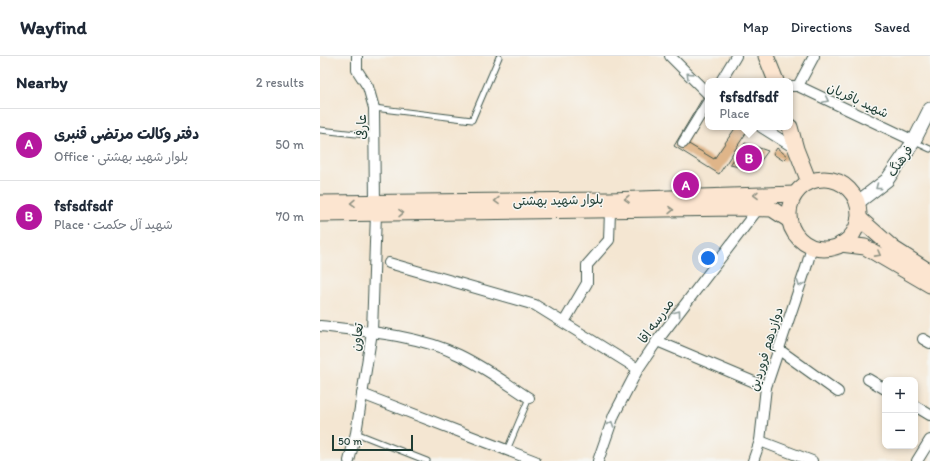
<!DOCTYPE html>
<html lang="en">
<head>
<meta charset="utf-8">
<style>
  :root { --surface:#fff; --page:#f2f2f3; --text:#1f2937; --muted:#747a83; --line:#e0e1e3; --accent:#b5179e }
  body { margin:0; font-family:Itim,"Playpen Sans Arabic",sans-serif; background:var(--page); color:var(--text) }
  .controls { position:absolute; right:12px; bottom:12px; display:grid; overflow:hidden; border-radius:8px; box-shadow:0 2px 6px #0003 }
  .controls button { width:36px; height:36px; display:grid; place-items:center; padding:0; border:0; border-bottom:1px solid var(--line); background:var(--surface); color:var(--text); font:20px sans-serif }
  .scale { position:absolute; left:12px; bottom:10px; width:81px; box-sizing:border-box; padding-left:4px; border:2px solid #1f3d34; border-top:0; font-size:11px; line-height:14px; white-space:nowrap; color:#1f3d34; -webkit-text-stroke:3px #f6f6f2; paint-order:stroke }
  .you { position:absolute; left:388px; top:202px; width:14px; height:14px; margin:-10px; border:3px solid #fff; border-radius:50%; background:#1a73e8; box-shadow:0 0 0 6px #1a73e833 }
  .badge { display:grid; place-items:center; width:26px; height:26px; border-radius:50%; background:var(--accent); color:#fff; font-size:13px; font-weight:700 }
  .pin { position:absolute; translate:-50% -50%; border:2px solid #fff; box-shadow:0 1px 4px #0006 }
  .popup { position:absolute; left:385px; top:22px; width:88px; height:52px; box-sizing:border-box; display:grid; place-content:center; border-radius:8px; background:var(--surface); filter:drop-shadow(0 1px 3px #0005); font-size:13px; white-space:nowrap; color:var(--muted) }
  .popup b { font-size:15px; color:var(--text) }
  .popup::after { content:''; position:absolute; left:50%; top:100%; margin-left:-8px; border:8px solid transparent; border-top-color:var(--surface) }
  .list { margin:0; padding:0; list-style:none }
  h2 { display:flex; justify-content:space-between; align-items:center; height:52px; margin:0; padding:0 16px; font-size:17px }
  h2 small { font-size:13px; font-weight:400; color:var(--muted) }
  .list li { display:grid; grid-template-columns:26px 1fr auto; gap:12px; align-items:center; box-sizing:border-box; height:72px; padding:0 16px; border-top:1px solid var(--line) }
  .list b { display:block; font-size:15px; white-space:nowrap }
  .list p { margin:0; font-size:13px; white-space:nowrap; color:var(--muted) }
  .list em { font-size:13px; font-style:normal; color:var(--muted) }
  .map { position:relative; flex:none; width:610px; height:405px; overflow:hidden }
  header { display:flex; align-items:center; gap:24px; box-sizing:border-box; height:56px; padding:0 20px; background:var(--surface); border-bottom:1px solid var(--line) }
  header strong { font-size:19px }
  nav { display:flex; gap:22px; margin-inline-start:auto; font-size:14px }
  main { display:flex }
  aside { flex:1; background:var(--surface) }
  .map>svg:first-child { display:block }
  .building { fill:#dfb589 }
  .lines { fill:none; stroke-linecap:round; stroke-linejoin:round }
  .service-casing { stroke:#3f564c; stroke-width:7 }
  .minor-casing { stroke:#3f564c; stroke-width:12 }
  .tertiary-casing { stroke:#3f564c; stroke-width:15 }
  .secondary-casing { stroke:#3f564c; stroke-width:17 }
  .service { stroke:#fff; stroke-width:5 }
  .minor { stroke:#fff; stroke-width:10 }
  .tertiary { stroke:#fff; stroke-width:13 }
  .secondary { stroke:#fce5d0; stroke-width:15 }
  .oneway { stroke:#8f9e9a }
  .oneway2 { stroke:#8e9182 }
  .labels { text-anchor:middle; dominant-baseline:central; stroke-width:3; stroke-linejoin:round; paint-order:stroke }
  .street-label { font-size:13px; fill:#1f3d34; stroke:#f6f6f2 }
</style>
</head>
<body>
<header>
<strong>Wayfind</strong>
<nav><a>Map</a><a>Directions</a><a>Saved</a></nav>
</header>
<main>
<aside>
<h2>Nearby<small>2 results</small></h2>
<ul class="list">
<li><span class="badge">A</span><div><b>دفتر وکالت مرتضی قنبری</b><p>Office · بلوار شهید بهشتی</p></div><em>50 m</em></li>
<li><span class="badge">B</span><div><b>fsfsdfsdf</b><p>Place · شهید آل حکمت</p></div><em>70 m</em></li>
</ul>
</aside>
<div class="map">
<svg width="610" height="405" viewBox="0 0 610 405">
  <rect width="100%" height="100%" fill="#f6f6f2"/>
  <filter id="ink" filterUnits="userSpaceOnUse"><feTurbulence type="fractalNoise" baseFrequency=".025" numOctaves="2"/><feDisplacementMap in="SourceGraphic" scale="8" xChannelSelector="R" yChannelSelector="G"/><feConvolveMatrix kernelMatrix="1 2 1 2 8 2 1 2 1" color-interpolation-filters="sRGB"/></filter>
  <filter id="wash" filterUnits="userSpaceOnUse"><feTurbulence type="fractalNoise" baseFrequency=".012" numOctaves="4" result="noise"/><feDisplacementMap in="SourceGraphic" scale="16" xChannelSelector="R" yChannelSelector="G"/><feGaussianBlur stdDeviation="0.9" result="paint"/><feColorMatrix in="noise" values="0 0 0 0 0 0 0 0 0 0 0 0 0 0 0 0 0 1.4 0 .05"/><feComposite in="paint" operator="in"/></filter>
  <g filter="url(#wash)">
    <rect width="100%" height="100%" fill="#f4e6d2"/>
    <g id="blocks">
      <g class="building">
        <path d="M385,38L388,39L367,87L394,103L416,71H430L399,118L354,90Z"/>
        <path d="M425,87L448,95L434,114L410,109Z"/>
        <path d="M457,92L467,100L464,105L453,98Z"/>
      </g>
    </g>
  </g>
  <g filter="url(#ink)">
    <use href="#blocks" fill-opacity="0" stroke="#3f564c" stroke-width="1"/>
    <g class="lines">
      <defs>
        <g id="service">
          <path d="M54,52L152,64L179,1"/>
          <path d="M0,74L54,80"/>
          <path d="M595,86L610,93"/>
          <path d="M36,377L107,405"/>
          <path d="M187,394L209,342"/>
        </g>
        <g id="minor">
          <path d="M37,0V14L48,31L54,52L55,147"/>
          <path d="M350,0L388,38"/>
          <path d="M401,25L416,0"/>
          <path d="M470,30H478L594,85"/>
          <path d="M478,30L494,0"/>
          <path d="M441,71L476,93"/>
          <path d="M363,87L388,46"/>
          <path d="M69,207L215,249L318,313"/>
          <path d="M244,266L267,227V209L289,184L290,155"/>
          <path d="M0,270C45,275 98,279 139,299C164,311 186,327 209,342"/>
          <path d="M603,283L610,287"/>
          <path d="M337,285L446,331"/>
          <path d="M458,293L518,336"/>
          <path d="M548,323L565,333"/>
          <path d="M42,338L215,405"/>
          <path d="M595,350L610,359"/>
          <path d="M440,385L492,405"/>
          <path d="M29,405L36,377L52,276L56,157"/>
          <path d="M278,405L294,359L318,313L337,285L438,153"/>
          <path d="M433,405L440,385L446,331L486,212L492,191"/>
          <path d="M597,405L610,384"/>
        </g>
        <path id="tertiary" d="M537,147L567,124L594,85L610,53"/>
        <g id="secondary">
          <path d="M446,0L456,25"/>
          <path d="M470,71L476,93L489,126"/>
          <circle cx="504" cy="158" r="35"/>
          <path d="M0,147L289,144L475,138"/>
          <path d="M0,158L417,152L452,153L469,164"/>
          <path d="M539,162L574,193L610,216"/>
          <path d="M521,188L545,191L610,229"/>
        </g>
      </defs>
      <use href="#service" class="service-casing"/>
      <use href="#minor" class="minor-casing"/>
      <use href="#tertiary" class="tertiary-casing"/>
      <use href="#secondary" class="secondary-casing"/>
      <use href="#service" class="service"/>
      <use href="#minor" class="minor"/>
      <use href="#tertiary" class="tertiary"/>
      <use href="#secondary" class="secondary"/>
    </g>
    <defs><path id="oneway-chevron" d="M-2-3.5L2.5 0L-2 3.5" fill="none" stroke-width="1.6" stroke-linecap="round" stroke-linejoin="round"/></defs>
    <g class="oneway">
      <use href="#oneway-chevron" transform="translate(369 19) rotate(-136)"/>
      <use href="#oneway-chevron" transform="translate(506 44) rotate(25)"/>
      <use href="#oneway-chevron" transform="translate(558 131) rotate(143)"/>
      <use href="#oneway-chevron" transform="translate(480 228) rotate(110)"/>
      <use href="#oneway-chevron" transform="translate(358 257) rotate(-53)"/>
      <use href="#oneway-chevron" transform="translate(291 368) rotate(-71)"/>
    </g>
    <g class="oneway2">
      <use href="#oneway-chevron" transform="translate(436 139) rotate(179)"/>
      <use href="#oneway-chevron" transform="translate(307 143) rotate(178)"/>
      <use href="#oneway-chevron" transform="translate(177 145) rotate(179)"/>
      <use href="#oneway-chevron" transform="translate(33 147) rotate(179)"/>
      <use href="#oneway-chevron" transform="translate(351 154) rotate(-1)"/>
      <use href="#oneway-chevron" transform="translate(81 157) rotate(-1)"/>
      <use href="#oneway-chevron" transform="translate(558 198) rotate(29)"/>
    </g>
  </g>
  <g class="labels">
    <g class="street-label">
      <text transform="translate(538 44) rotate(25)">شهید باقریان</text>
      <text transform="translate(41 71) rotate(-90)">عارفی</text>
      <text transform="translate(580 105) rotate(-55)">فرهنگ</text>
      <text transform="translate(238 144) rotate(-1)">بلوار شهید بهشتی</text>
      <text transform="translate(336 265) rotate(-54)">مدرسه اقا</text>
      <text transform="translate(37 281) rotate(-83)">تعاون</text>
      <text transform="translate(446 293) rotate(-73)">دوازدهم فروردین</text>
    </g>
  </g>
</svg>
<div class="controls">
<button>+</button>
<button>−</button>
</div>
<div class="scale">50 m</div>
<div class="you"></div>
<div class="pin badge" style="left:366px;top:129px">A</div>
<div class="pin badge" style="left:429px;top:102px">B</div>
<div class="popup"><b>fsfsdfsdf</b>Place</div>
</div>
</main>
</body>
</html>
